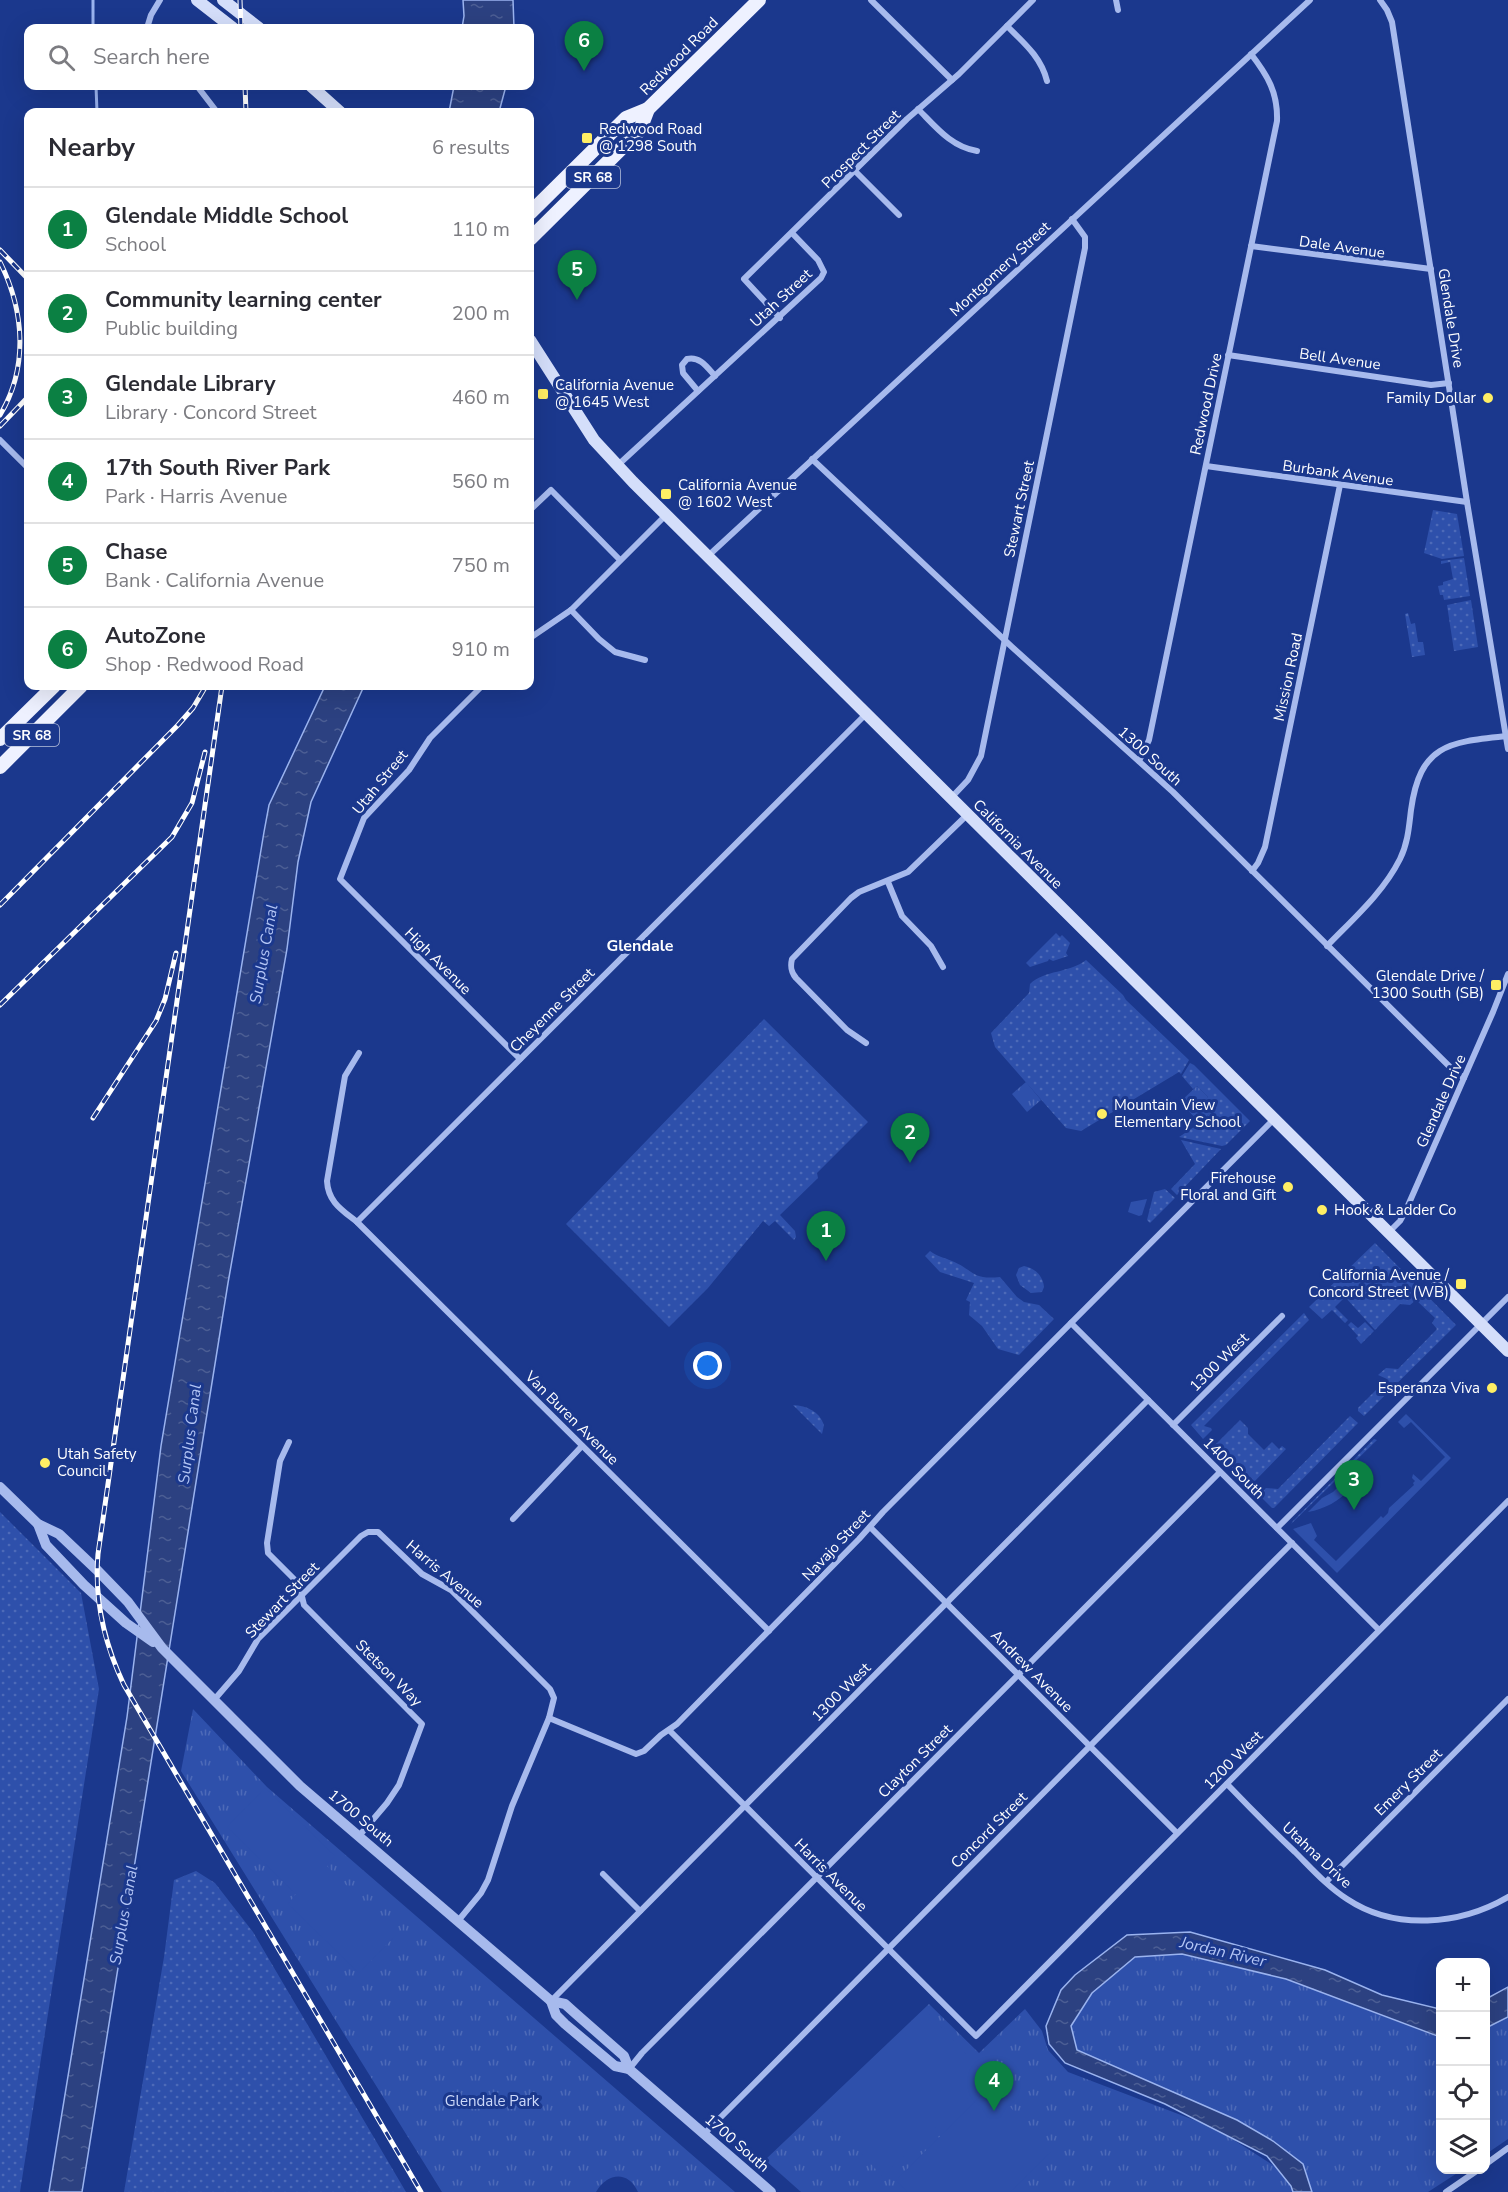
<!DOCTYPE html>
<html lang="en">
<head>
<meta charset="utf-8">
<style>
  :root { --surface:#fff; --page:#f7f7f7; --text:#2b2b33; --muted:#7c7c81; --line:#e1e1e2; --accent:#0b8043 }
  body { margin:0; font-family:"Nunito Sans",sans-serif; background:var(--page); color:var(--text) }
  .controls { position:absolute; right:18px; bottom:18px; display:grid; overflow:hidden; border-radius:12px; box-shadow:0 6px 24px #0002 }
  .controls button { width:54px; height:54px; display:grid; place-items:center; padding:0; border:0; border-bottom:2px solid var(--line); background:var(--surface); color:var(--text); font:30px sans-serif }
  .you { position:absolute; left:708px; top:1366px; width:21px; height:21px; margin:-15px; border:4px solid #fff; border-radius:50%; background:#1a73e8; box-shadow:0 0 0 9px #1a73e833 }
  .badge { display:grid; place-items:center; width:39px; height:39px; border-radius:50%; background:var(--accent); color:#fff; font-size:20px; font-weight:700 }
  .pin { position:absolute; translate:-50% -50px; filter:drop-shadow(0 2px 3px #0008) }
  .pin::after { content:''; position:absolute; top:32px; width:21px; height:18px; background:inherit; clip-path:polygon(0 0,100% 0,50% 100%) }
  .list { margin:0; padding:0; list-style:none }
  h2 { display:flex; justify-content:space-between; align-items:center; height:78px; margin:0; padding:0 24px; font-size:26px }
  h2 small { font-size:20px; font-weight:400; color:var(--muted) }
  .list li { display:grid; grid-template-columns:39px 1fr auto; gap:18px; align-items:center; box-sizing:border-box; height:84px; padding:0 24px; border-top:2px solid var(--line) }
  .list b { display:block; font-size:22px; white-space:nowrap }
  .list p { margin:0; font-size:20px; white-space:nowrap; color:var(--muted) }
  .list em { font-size:20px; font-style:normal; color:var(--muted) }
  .icon { flex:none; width:33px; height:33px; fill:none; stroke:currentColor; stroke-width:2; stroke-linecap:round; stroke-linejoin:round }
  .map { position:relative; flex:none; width:1508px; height:2192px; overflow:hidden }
  .search { position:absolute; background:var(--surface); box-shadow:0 6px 24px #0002; left:24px; top:24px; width:510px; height:66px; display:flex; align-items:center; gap:15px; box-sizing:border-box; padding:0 21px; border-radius:12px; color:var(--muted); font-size:22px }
  .panel { position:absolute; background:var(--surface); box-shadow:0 6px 24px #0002; left:24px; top:108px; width:510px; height:582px; border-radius:12px }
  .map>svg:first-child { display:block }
  .grass { fill:url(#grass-dots) }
  .park { fill:url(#park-tufts) }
  .garden { fill:#2e50ab }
  .water { fill:url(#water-ripples); stroke:#9ab3ef; stroke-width:1.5 }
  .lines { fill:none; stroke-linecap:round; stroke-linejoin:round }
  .stream { stroke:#9ab3ef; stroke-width:3 }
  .minor { stroke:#a7baed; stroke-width:6 }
  .tertiary { stroke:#a7baed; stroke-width:10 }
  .secondary { stroke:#d4defa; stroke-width:12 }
  .primary { stroke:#eef1ff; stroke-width:14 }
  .rail-casing { stroke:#fff; stroke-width:5 }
  .rail { stroke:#1b388d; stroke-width:3; stroke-dasharray:9; stroke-linecap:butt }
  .poi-dot { fill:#ffee64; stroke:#1b388d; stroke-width:2 }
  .labels { text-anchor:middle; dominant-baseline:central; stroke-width:6; stroke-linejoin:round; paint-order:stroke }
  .shield { fill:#1b388d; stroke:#bbc3dd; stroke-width:1.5 }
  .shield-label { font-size:14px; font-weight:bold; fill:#fff }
  .street-label { font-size:15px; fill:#fff; stroke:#1b388d }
  .poi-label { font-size:15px; fill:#fff; stroke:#1b388d; text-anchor:start }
  .park-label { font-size:15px; fill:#cdd9fa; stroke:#1b388d }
  .neighbourhood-label { font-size:16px; font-weight:bold; fill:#fff; stroke:#1b388d }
  .water-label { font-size:16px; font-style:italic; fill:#b3c5f5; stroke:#1b388d }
</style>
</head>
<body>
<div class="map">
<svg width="1508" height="2192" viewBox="0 0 1508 2192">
  <defs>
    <pattern id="grass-dots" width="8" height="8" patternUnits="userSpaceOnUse" patternTransform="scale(1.5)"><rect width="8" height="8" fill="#2e50ab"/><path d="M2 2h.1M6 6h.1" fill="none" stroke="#4d6ab8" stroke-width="1.8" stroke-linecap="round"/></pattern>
    <pattern id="park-tufts" width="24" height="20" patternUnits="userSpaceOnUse" patternTransform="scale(1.5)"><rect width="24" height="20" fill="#2e50ab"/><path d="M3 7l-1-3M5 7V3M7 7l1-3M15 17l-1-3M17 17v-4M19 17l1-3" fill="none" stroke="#4d6ab8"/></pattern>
    <pattern id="water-ripples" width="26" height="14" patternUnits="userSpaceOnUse" patternTransform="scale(1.5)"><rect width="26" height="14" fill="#2c4181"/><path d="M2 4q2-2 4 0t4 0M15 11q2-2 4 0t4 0" fill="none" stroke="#4c5e94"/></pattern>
  </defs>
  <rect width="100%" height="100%" fill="#1b388d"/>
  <g class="grass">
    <path d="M1433,510L1457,514L1464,556L1442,559L1424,553Z"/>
    <path d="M1464,558L1470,596L1444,600L1443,595H1440L1438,586L1443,585V582L1453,579L1450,562L1441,564V561Z"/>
    <path d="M1471,600L1478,647L1454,651L1447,605Z"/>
    <path d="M1408,613L1411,624L1415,623L1418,642H1423L1425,655L1412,657L1405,614Z"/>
    <path d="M1056,933L1060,937L1062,935L1070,943L1066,953L1068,956L1053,961L1049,959L1048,961L1030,967L1026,963Z"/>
    <path d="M1086,960L1123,995L1126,1000L1189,1060L1181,1074L1179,1072L1081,1131L1066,1128L995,1047L991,1033L1029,993L1030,984C1044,970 1070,973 1086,960Z"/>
    <path d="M764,1019L868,1122L817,1173L818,1178L780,1215L795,1231L796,1237L794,1240L775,1221L769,1226L763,1221L708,1288L669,1327L566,1224Z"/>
    <path d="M1190,1063L1194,1065L1250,1121L1226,1145L1222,1146L1179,1137L1200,1123L1213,1110L1204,1101L1208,1097L1197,1086L1193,1089L1182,1076Z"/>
    <path d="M1181,1140L1221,1149L1177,1195L1171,1189L1195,1164Z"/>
    <path d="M1165,1189L1175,1198L1150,1223L1147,1220L1154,1192Z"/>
    <path d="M1375,1243L1456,1325L1364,1416L1358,1411V1408L1387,1379L1378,1375L1386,1368L1398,1369L1437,1329L1432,1323L1435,1318L1416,1300L1410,1305L1400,1304L1375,1330L1345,1297L1335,1307L1348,1320L1345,1323L1332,1310L1322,1319L1309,1307Z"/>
    <path d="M930,1251C938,1257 943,1257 952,1261C974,1270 971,1280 1000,1277L1017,1297L1024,1302L1039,1305L1054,1319L1019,1355L998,1349L982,1326L969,1315L970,1302L966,1300L974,1283L940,1272L925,1256Z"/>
    <path d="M1024,1266C1035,1268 1043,1276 1044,1287L1042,1292L1031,1293L1020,1285L1016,1275L1019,1268Z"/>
    <path d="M1304,1313L1309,1320L1204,1426L1211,1428L1212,1430L1203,1439L1191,1425Z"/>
    <path d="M1351,1322L1358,1328L1365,1322L1374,1331L1361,1344L1356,1338L1358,1336L1348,1325Z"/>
    <path d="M793,1405C807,1406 819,1411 824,1425L822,1434Z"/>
    <path d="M1350,1416L1358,1423L1274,1508H1272L1259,1495L1266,1488L1278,1489Z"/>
    <path d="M1240,1420L1248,1428V1434L1264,1450L1272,1442L1279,1449L1282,1446L1286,1449L1250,1486L1212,1448Z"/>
    <path d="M1374,1439L1377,1440L1291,1524L1293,1521Z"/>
    <path d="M0,1512L81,1593L99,1689L20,2192H0Z"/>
    <path d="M196,1871L215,1883L253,1932L406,2192H124L164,1957L174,1880Z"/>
  </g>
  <g class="park">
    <path d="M1026,1082L1041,1100L1027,1112L1012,1094Z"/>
    <path d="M1197,1086L1208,1097L1205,1101L1213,1110L1200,1123L1180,1102Z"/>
    <path d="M1147,1199L1142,1215L1139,1216L1128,1212L1131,1202Z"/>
    <path d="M193,1709L267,1787L735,2192H638C628,2170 607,2173 596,2192H442L181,1771Z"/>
    <path d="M1182,1954L1286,1979L1440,2038V2170H1462L1428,2192H1312L1302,2164L1273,2141L1237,2120L1076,2050L1071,2026L1092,1993L1136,1957Z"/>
    <path d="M929,2004L979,2053L1025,2009L1042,2031L1048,2050L1068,2072L1215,2128L1287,2174L1297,2192H801L765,2160Z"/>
    <path d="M1508,2017V2139L1486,2154V2028Z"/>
  </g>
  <g class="garden">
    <path d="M1406,1414L1451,1458L1337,1573L1293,1529L1311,1523L1317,1536L1314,1540L1336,1561L1381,1516L1383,1518L1388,1513L1389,1508L1414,1485L1413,1483L1415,1481L1412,1478L1413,1474L1421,1481L1445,1457L1411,1422L1404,1428L1398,1422Z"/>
    <path d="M1343,1482L1350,1489C1339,1501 1325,1509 1308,1512L1322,1498L1333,1492Z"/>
    <path d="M265,1788L335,1856L326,1865L396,1935L359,1973L288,1904L296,1894L227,1827Z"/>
    <path d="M929,2014L989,2079L882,2176L823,2111Z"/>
    <path d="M990,2087L1053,2150L1010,2192H907L896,2180Z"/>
  </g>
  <g class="water">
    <path d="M463,0H513L514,28H462L464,16Z"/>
    <path d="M454,86H506L499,112H449Z"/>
    <path d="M325,686H364L311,802L298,862L287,949L228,1283L82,2192H49L127,1717L161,1446L264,832L269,805Z"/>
    <path d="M1190,1932L1325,1970L1382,1995L1440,2009V2037L1286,1979L1182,1954L1135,1957L1092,1993L1071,2026L1077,2050L1237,2120L1273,2141L1303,2164L1312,2192H1293L1291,2186L1267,2156L1165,2104L1065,2063L1049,2044L1046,2026L1061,1990L1075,1975L1127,1935Z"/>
    <path d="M1508,1987V2017L1486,2028V1999Z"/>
  </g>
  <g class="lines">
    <g class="stream">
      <path d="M93,0V28"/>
      <path d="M96,86L97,112"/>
    </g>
    <g class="minor">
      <path d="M871,0L952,80"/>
      <path d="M1116,0L1118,10"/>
      <path d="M1380,0L1387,10L1392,22L1467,502L1508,749"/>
      <path d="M1007,26C1024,43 1041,57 1047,81"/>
      <path d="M147,28L151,15L160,0"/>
      <path d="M197,86L217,112"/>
      <path d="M918,109C935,126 951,147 977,151"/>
      <path d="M855,171L899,215"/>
      <path d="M1251,246L1431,269"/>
      <path d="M780,318L744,279L907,119L959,74L1033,0"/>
      <path d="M1228,355L1431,385L1449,383"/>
      <path d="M698,391L683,373L682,365L687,359C700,356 707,367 715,376"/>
      <path d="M0,440L28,468"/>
      <path d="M812,459L1012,647L1173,792L1453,1070L1464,1078"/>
      <path d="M618,465L821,278L824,272L818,260L792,233"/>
      <path d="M1206,466L1467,502"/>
      <path d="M530,510L551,490L620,560"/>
      <path d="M708,556L1310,0"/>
      <path d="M571,610L599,639L615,652L645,660"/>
      <path d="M530,638L571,610L666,515"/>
      <path d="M482,686L430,738L409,770L364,818L340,879L520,1059"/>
      <path d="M1139,761L1149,740L1277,121C1278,93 1268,76 1251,54"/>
      <path d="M951,798L968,780L981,756L1085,248V237L1072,219"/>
      <path d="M1252,871L1258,863L1265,847L1340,485"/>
      <path d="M888,882L902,916L931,946L943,967"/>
      <path d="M1327,946C1353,919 1383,893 1400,859C1408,843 1409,826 1411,810C1420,744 1449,742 1507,736"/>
      <path d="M866,1043L847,1030L796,978C791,972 790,967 792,959L851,898L859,892L908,872L967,815"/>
      <path d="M359,1053L345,1076L327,1181C328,1202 342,1210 357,1222L769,1631"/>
      <path d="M357,1222L866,714"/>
      <path d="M1388,1233L1400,1221L1406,1210L1493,1012L1508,974"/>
      <path d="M1071,1323L1379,1630"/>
      <path d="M1173,1425L1282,1316"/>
      <path d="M289,1442L280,1461L267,1543L268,1553L299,1584L304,1605L422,1724L399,1785L387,1803L359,1836"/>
      <path d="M513,1519L582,1446"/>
      <path d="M870,1527L1177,1833"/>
      <path d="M1277,1528L1508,1297"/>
      <path d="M214,1700L239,1671L258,1639L361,1536L368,1532H378L422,1574L451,1590L550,1689L554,1698L549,1718L512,1806L488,1880L481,1893L458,1921"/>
      <path d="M549,1718L636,1754L644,1751L661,1735L677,1724L859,1539L883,1512L1274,1119"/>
      <path d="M669,1730L976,2036L1508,1501"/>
      <path d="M1227,1784C1249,1807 1272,1830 1295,1852C1312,1869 1327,1886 1347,1899C1395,1931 1460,1925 1508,1897"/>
      <path d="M603,1874L640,1911"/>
      <path d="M1326,1882L1508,1699"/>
      <path d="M551,2001L1148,1400"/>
      <path d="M629,2069L642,2053L1220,1472"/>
      <path d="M704,2134L1292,1543"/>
      <path d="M1486,2164L1508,2148"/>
      <path d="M1446,2192L1478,2170"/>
    </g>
    <g class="tertiary">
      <path d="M0,1487L38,1524L59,1534L97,1570L128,1602L162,1648L300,1786L551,2001L565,2004L575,2013L624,2056L629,2069L771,2192"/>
      <path d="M38,1524L46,1545L84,1585L126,1623L153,1642"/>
      <path d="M551,2001L556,2015L565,2024L615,2066L629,2069"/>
    </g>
    <g class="secondary">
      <path d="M197,0L233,28"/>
      <path d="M223,0L259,28"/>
      <path d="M311,86L340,112"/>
      <path d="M530,340L594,440L633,482L1508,1351"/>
    </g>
    <g class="primary">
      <path d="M530,213L626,118L648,109"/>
      <path d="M530,239L640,130L648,109L759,0"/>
      <path d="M0,739L54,686"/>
      <path d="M0,767L81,686"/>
    </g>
    <defs>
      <g id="rail">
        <path d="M240,0L241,28"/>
        <path d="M245,86L246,112"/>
        <path d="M0,250L28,279"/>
        <path d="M0,262C24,310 29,367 0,415"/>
        <path d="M0,426L28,397"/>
        <path d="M222,686L98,1554C94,1601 104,1643 124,1685L421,2192"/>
        <path d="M0,905L178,725L193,708L206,686"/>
        <path d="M0,1005L172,837L192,803L205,752"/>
        <path d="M93,1118L156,1021L165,999L176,953"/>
      </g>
    </defs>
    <use href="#rail" class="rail-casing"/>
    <use href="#rail" class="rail"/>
  </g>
  <g class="poi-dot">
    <rect x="581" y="132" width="12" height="12" rx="3"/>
    <rect x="537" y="388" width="12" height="12" rx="3"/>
    <circle cx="1488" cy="398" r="6"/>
    <rect x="660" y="488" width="12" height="12" rx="3"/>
    <rect x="1490" y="979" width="12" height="12" rx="3"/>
    <circle cx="1102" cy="1114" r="6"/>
    <circle cx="1288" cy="1187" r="6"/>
    <circle cx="1322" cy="1210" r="6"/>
    <rect x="1455" y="1278" width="12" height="12" rx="3"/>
    <circle cx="1492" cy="1388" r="6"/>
    <circle cx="45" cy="1463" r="6"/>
  </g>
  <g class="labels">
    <g class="shield">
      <rect x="566" y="166" width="54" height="22" rx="4.5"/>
      <rect x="5" y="724" width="54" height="22" rx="4.5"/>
    </g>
    <g class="shield-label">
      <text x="593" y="177">SR 68</text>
      <text x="32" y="735">SR 68</text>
    </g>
    <g class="street-label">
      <text transform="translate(679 56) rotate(-45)">Redwood Road</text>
      <text transform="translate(861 149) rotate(-45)">Prospect Street</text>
      <text transform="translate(1342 247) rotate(8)">Dale Avenue</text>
      <text transform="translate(1000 269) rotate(-43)">Montgomery Street</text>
      <text transform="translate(781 298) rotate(-43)">Utah Street</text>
      <text transform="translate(1451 318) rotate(81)">Glendale Drive</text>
      <text transform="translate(1340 359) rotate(8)">Bell Avenue</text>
      <text transform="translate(1206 404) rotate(-78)">Redwood Drive</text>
      <text transform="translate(1338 473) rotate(8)">Burbank Avenue</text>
      <text transform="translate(1019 509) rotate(-78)">Stewart Street</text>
      <text transform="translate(1288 677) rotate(-78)">Mission Road</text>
      <text transform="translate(1150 756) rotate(42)">1300 South</text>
      <text transform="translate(380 782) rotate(-51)">Utah Street</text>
      <text transform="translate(1018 844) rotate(45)">California Avenue</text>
      <text transform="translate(438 961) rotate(45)">High Avenue</text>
      <text transform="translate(552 1010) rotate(-45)">Cheyenne Street</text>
      <text transform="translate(1441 1101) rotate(-66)">Glendale Drive</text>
      <text transform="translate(1219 1362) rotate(-45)">1300 West</text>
      <text transform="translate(572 1418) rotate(45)">Van Buren Avenue</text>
      <text transform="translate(1234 1468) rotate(45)">1400 South</text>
      <text transform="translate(836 1545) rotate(-47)">Navajo Street</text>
      <text transform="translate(445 1574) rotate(40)">Harris Avenue</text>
      <text transform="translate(282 1600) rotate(-46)">Stewart Street</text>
      <text transform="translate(1032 1671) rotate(45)">Andrew Avenue</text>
      <text transform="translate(389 1673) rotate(45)">Stetson Way</text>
      <text transform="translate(841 1692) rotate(-45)">1300 West</text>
      <text transform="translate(1233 1760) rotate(-45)">1200 West</text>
      <text transform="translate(915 1761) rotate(-45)">Clayton Street</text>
      <text transform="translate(1408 1782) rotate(-45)">Emery Street</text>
      <text transform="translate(361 1818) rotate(40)">1700 South</text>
      <text transform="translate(989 1830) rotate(-45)">Concord Street</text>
      <text transform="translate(1317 1855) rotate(43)">Utahna Drive</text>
      <text transform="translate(831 1875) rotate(45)">Harris Avenue</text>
      <text transform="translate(737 2143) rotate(41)">1700 South</text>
    </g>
    <g class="poi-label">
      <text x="599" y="129">Redwood Road<tspan x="599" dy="17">@ 1298 South</tspan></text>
      <text x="555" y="385">California Avenue<tspan x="555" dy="17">@ 1645 West</tspan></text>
      <text x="1476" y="398" text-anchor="end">Family Dollar</text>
      <text x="678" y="485">California Avenue<tspan x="678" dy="17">@ 1602 West</tspan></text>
      <text x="1484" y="976" text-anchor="end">Glendale Drive /<tspan x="1484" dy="17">1300 South (SB)</tspan></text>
      <text x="1114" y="1105">Mountain View<tspan x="1114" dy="17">Elementary School</tspan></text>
      <text x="1276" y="1178" text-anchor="end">Firehouse<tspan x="1276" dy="17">Floral and Gift</tspan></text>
      <text x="1334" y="1210">Hook &amp; Ladder Co</text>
      <text x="1449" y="1275" text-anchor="end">California Avenue /<tspan x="1449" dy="17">Concord Street (WB)</tspan></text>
      <text x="1480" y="1388" text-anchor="end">Esperanza Viva</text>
      <text x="57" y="1454">Utah Safety<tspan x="57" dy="17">Council</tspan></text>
    </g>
    <g class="park-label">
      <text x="492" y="2101">Glendale Park</text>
    </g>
    <g class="neighbourhood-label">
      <text x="640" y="946">Glendale</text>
    </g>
    <g class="water-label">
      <text transform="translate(264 954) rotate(-80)">Surplus Canal</text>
      <text transform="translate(190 1434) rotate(-83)">Surplus Canal</text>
      <text transform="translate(124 1915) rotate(-80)">Surplus Canal</text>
      <text transform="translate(1223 1952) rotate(13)">Jordan River</text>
    </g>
  </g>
</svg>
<div class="controls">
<button>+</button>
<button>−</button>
<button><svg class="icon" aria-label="locate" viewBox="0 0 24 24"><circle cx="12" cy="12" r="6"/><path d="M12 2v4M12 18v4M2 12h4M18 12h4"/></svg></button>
<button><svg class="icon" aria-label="layers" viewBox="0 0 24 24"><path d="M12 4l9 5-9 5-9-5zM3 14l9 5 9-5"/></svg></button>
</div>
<div class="you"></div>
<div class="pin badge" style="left:826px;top:1261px">1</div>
<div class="pin badge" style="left:910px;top:1163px">2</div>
<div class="pin badge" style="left:1354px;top:1510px">3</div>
<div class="pin badge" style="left:994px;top:2111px">4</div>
<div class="pin badge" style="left:577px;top:300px">5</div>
<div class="pin badge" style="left:584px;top:71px">6</div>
<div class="search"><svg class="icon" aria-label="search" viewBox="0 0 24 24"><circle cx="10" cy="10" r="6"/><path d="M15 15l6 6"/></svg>Search here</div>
<section class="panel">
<h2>Nearby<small>6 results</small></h2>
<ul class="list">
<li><span class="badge">1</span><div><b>Glendale Middle School</b><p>School</p></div><em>110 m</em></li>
<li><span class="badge">2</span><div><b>Community learning center</b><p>Public building</p></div><em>200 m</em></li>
<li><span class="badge">3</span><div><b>Glendale Library</b><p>Library · Concord Street</p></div><em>460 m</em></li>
<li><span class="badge">4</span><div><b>17th South River Park</b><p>Park · Harris Avenue</p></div><em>560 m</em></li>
<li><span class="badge">5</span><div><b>Chase</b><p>Bank · California Avenue</p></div><em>750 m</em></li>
<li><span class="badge">6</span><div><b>AutoZone</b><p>Shop · Redwood Road</p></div><em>910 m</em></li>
</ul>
</section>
</div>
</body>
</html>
